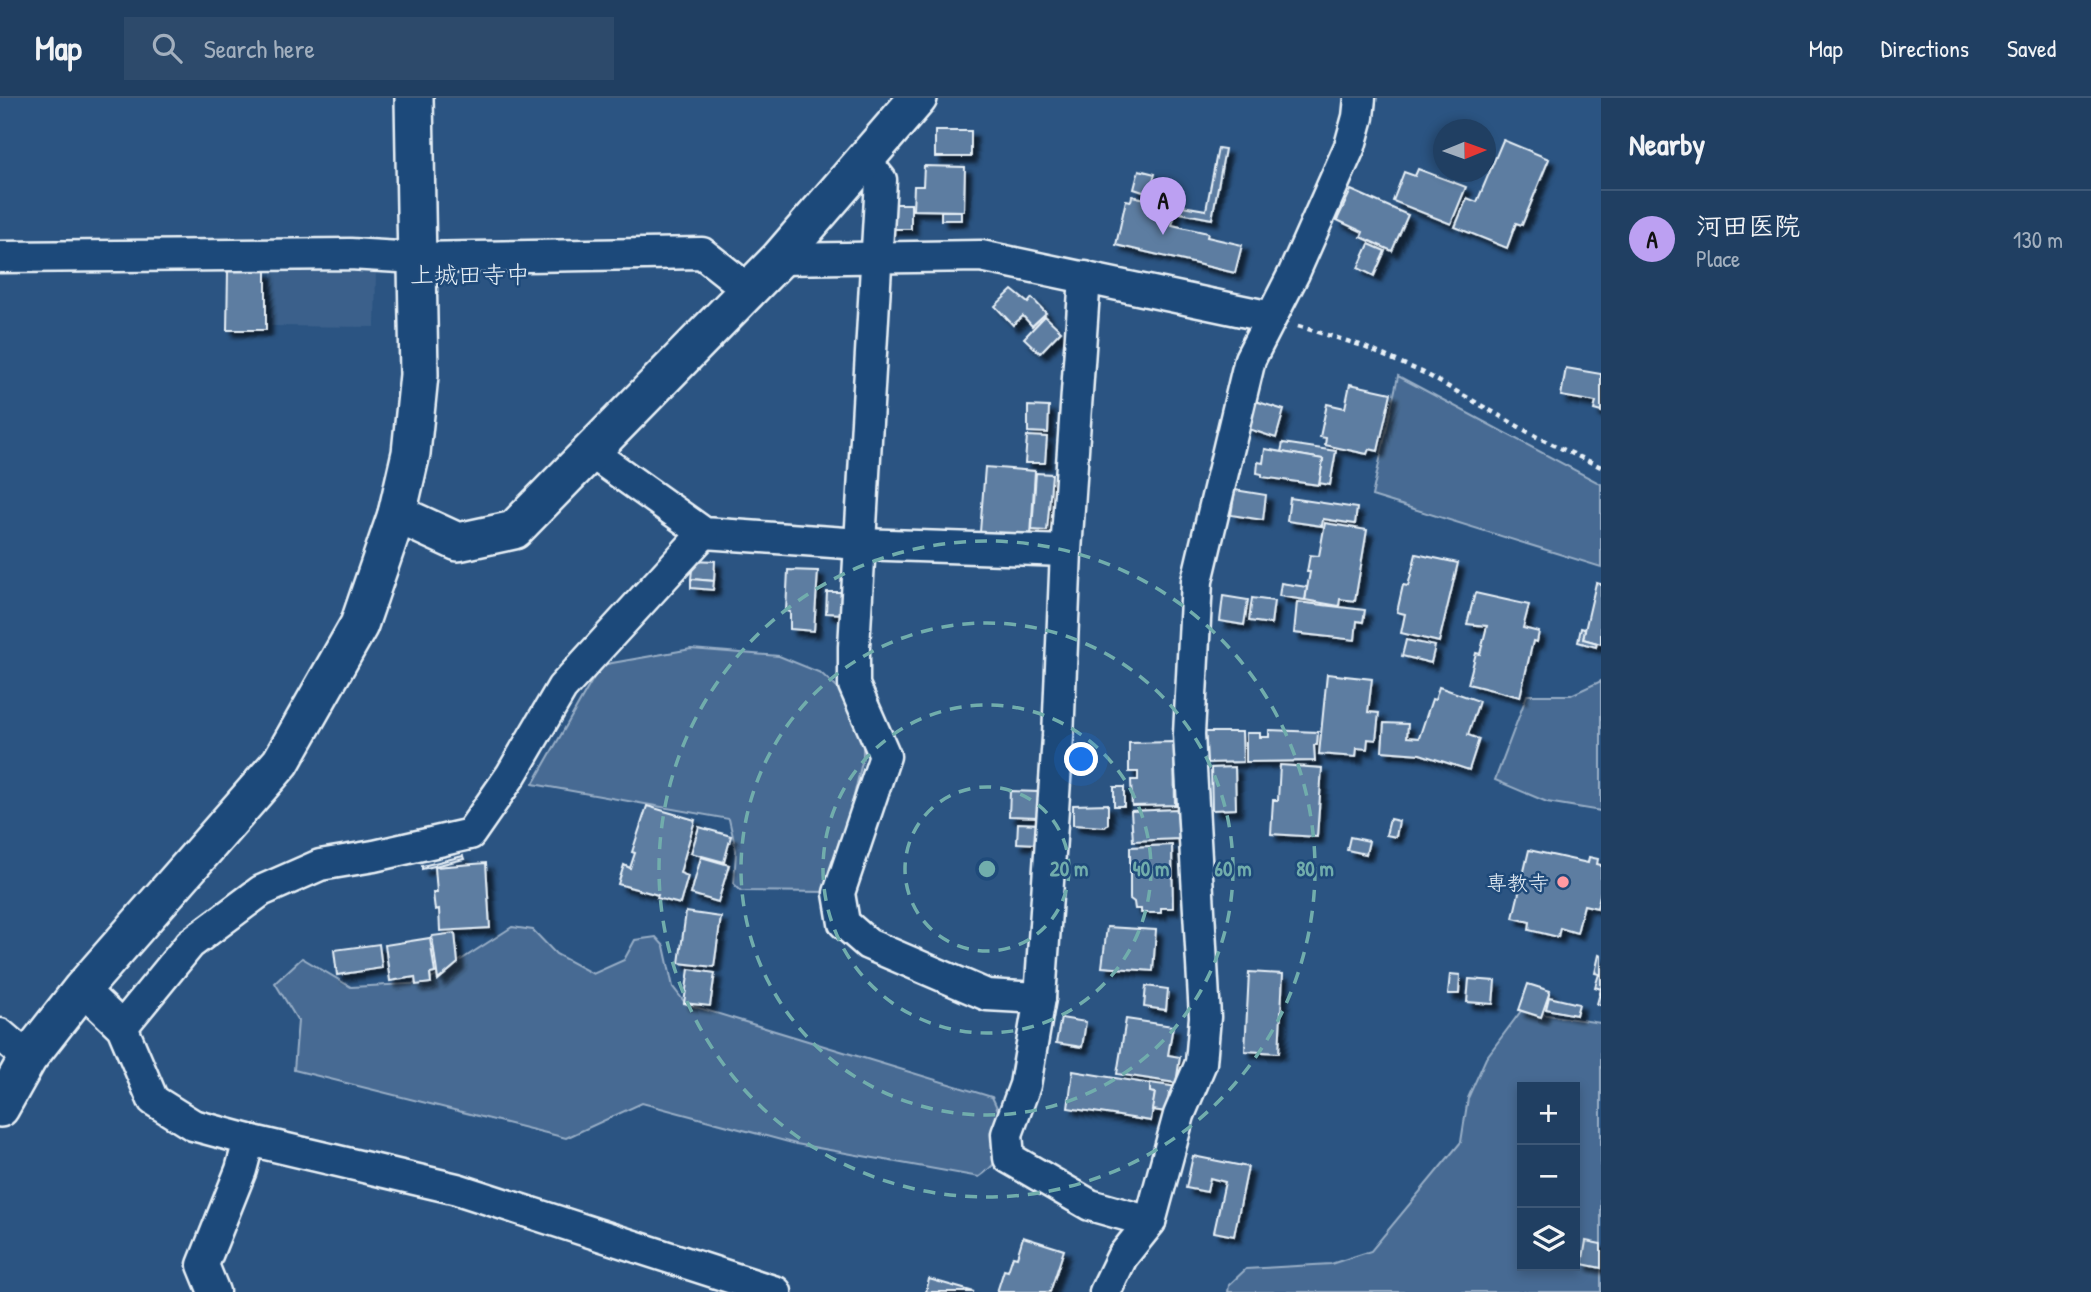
<!DOCTYPE html>
<html lang="en">
<head>
<meta charset="utf-8">
<style>
  :root { --surface:#203f62; --page:#2d4a6b; --text:#f1f3f6; --muted:#a2afbe; --line:#3d5877; --accent:#bca0f2 }
  body { margin:0; font-family:"Patrick Hand","Klee One",sans-serif; background:var(--page); color:var(--text) }
  .controls { position:absolute; right:21px; bottom:21px; display:grid; overflow:hidden; border-radius:0px; box-shadow:0 4px 10px #0003 }
  .controls button { width:63px; height:63px; display:grid; place-items:center; padding:0; border:0; border-bottom:2px solid var(--line); background:var(--surface); color:var(--text); font:35px sans-serif }
  .compass { position:absolute; left:1433px; top:21px; width:63px; height:63px; border-radius:50%; background:var(--surface); box-shadow:0 4px 10px #0003; rotate:89deg }
  .you { position:absolute; left:1082px; top:662px; width:24px; height:24px; margin:-18px; border:5px solid #fff; border-radius:50%; background:#1a73e8; box-shadow:0 0 0 10px #1a73e833 }
  .badge { display:grid; place-items:center; width:46px; height:46px; border-radius:50%; background:var(--accent); color:#111; font-size:23px; font-weight:700 }
  .pin { position:absolute; translate:-50% -58px; filter:drop-shadow(0 2px 4px #0008) }
  .pin::after { content:''; position:absolute; top:37px; width:24px; height:21px; background:inherit; clip-path:polygon(0 0,100% 0,50% 100%) }
  .list { margin:0; padding:0; list-style:none }
  h2 { display:flex; justify-content:space-between; align-items:center; height:91px; margin:0; padding:0 28px; font-size:30px }
  h2 small { font-size:23px; font-weight:400; color:var(--muted) }
  .list li { display:grid; grid-template-columns:46px 1fr auto; gap:21px; align-items:center; box-sizing:border-box; height:98px; padding:0 28px; border-top:2px solid var(--line) }
  .list b { display:block; font-size:26px; white-space:nowrap }
  .list p { margin:0; font-size:23px; white-space:nowrap; color:var(--muted) }
  .list em { font-size:23px; font-style:normal; color:var(--muted) }
  .icon { flex:none; width:38px; height:38px; fill:none; stroke:currentColor; stroke-width:2; stroke-linecap:round; stroke-linejoin:round }
  .map { position:relative; flex:none; width:1601px; height:1194px; overflow:hidden }
  header { display:flex; align-items:center; gap:42px; box-sizing:border-box; height:98px; padding:0 35px; background:var(--surface); border-bottom:2px solid var(--line) }
  header strong { font-size:33px }
  nav { display:flex; gap:38px; margin-inline-start:auto; font-size:24px }
  .search { width:490px; height:63px; background:var(--page); display:flex; align-items:center; gap:18px; box-sizing:border-box; padding:0 24px; border-radius:0px; color:var(--muted); font-size:26px }
  main { display:flex }
  aside { flex:1; background:var(--surface) }
  .map>svg:first-child { display:block }
  .built { fill:#3a608b }
  .green { fill:#476b93; stroke:#98aec6; stroke-width:2; fill-rule:evenodd }
  .building { fill:#5d7da1; stroke:#e8f1f8; stroke-width:2; filter:url(#shadow) }
  .lines { fill:none; stroke-linecap:round; stroke-linejoin:round }
  .minor-casing { stroke:#e8f1f8; stroke-width:35 }
  .tertiary-casing { stroke:#e8f1f8; stroke-width:42 }
  .path { stroke:#e8f1f8; stroke-width:4.5; stroke-dasharray:5 5; stroke-linecap:butt }
  .minor { stroke:#1f4a7a; stroke-width:30 }
  .tertiary { stroke:#1f4a7a; stroke-width:37 }
  .ring { fill:none; stroke:#71adac; stroke-width:3.5; stroke-dasharray:12 9 }
  .poi-dot { fill:#ff9aa2; stroke:#1f4a7a; stroke-width:2.5 }
  .labels { text-anchor:middle; dominant-baseline:central; stroke-width:5; stroke-linejoin:round; paint-order:stroke }
  .poi-label { font-size:21px; fill:#e8f1f8; stroke:#1f4a7a; text-anchor:end }
  .quarter-label { font-size:24px; fill:#e8f1f8; stroke:#1f4a7a }
  .centre { fill:#71adac; stroke:#1f4a7a; stroke-width:3.5 }
  .ring-label { font-size:21px; text-anchor:middle; font-weight:bold; fill:#71adac; stroke:#1f4a7a; stroke-width:5; stroke-linejoin:round; paint-order:stroke }
</style>
</head>
<body>
<header>
<strong>Map</strong>
<div class="search"><svg class="icon" aria-label="search" viewBox="0 0 24 24"><circle cx="10" cy="10" r="6"/><path d="M15 15l6 6"/></svg>Search here</div>
<nav><a>Map</a><a>Directions</a><a>Saved</a></nav>
</header>
<main>
<div class="map">
<svg width="1601" height="1194" viewBox="0 0 1601 1194">
  <defs>
    <filter id="shadow"><feDropShadow dx="6" dy="6" stdDeviation="2" flood-color="#0009"/></filter>
  </defs>
  <rect width="100%" height="100%" fill="#2b5482"/>
  <filter id="ink" filterUnits="userSpaceOnUse"><feTurbulence type="fractalNoise" baseFrequency=".0143" numOctaves="2"/><feDisplacementMap in="SourceGraphic" scale="14" xChannelSelector="R" yChannelSelector="G"/><feConvolveMatrix kernelMatrix="1 2 1 2 8 2 1 2 1" color-interpolation-filters="sRGB"/></filter>
  <g filter="url(#ink)">
    <path class="built" d="M272,171L376,172L375,229L271,228Z"/>
    <g class="green">
      <path d="M1398,278L1601,386V469L1372,398Z"/>
      <path d="M691,551L779,558L821,575L846,598L863,637V660L831,794L741,793L734,786L736,752L729,721L533,686L601,567Z"/>
      <path d="M1601,583V713L1547,704L1495,682L1527,597H1571Z"/>
      <path d="M512,829L533,832L556,856L593,876L624,862L635,842L656,839L664,848L673,889L686,906L992,999C1009,1033 1012,1056 979,1079L796,1046L642,1005L566,1040L294,972L298,923L275,885L302,860L351,889L425,885Z"/>
      <path d="M1521,913L1601,925V1194H1228L1229,1187L1246,1171L1331,1166L1371,1153L1461,1044L1468,1000L1486,960ZM1522,989H1575V1168H1522Z"/>
    </g>
    <g class="building">
      <rect x="935" y="33" width="36" height="26"/>
      <path d="M1503,42L1549,61L1522,127L1516,125L1507,150L1455,129L1467,100L1477,104Z"/>
      <path d="M1218,50L1225,51L1212,121L1180,115L1182,108L1206,112Z"/>
      <path d="M924,68L965,69L964,113L913,112L914,88H923Z"/>
      <path d="M1418,71L1466,89L1451,126L1393,103L1404,74L1415,78Z"/>
      <path d="M1139,72L1155,76L1149,96L1134,91Z"/>
      <path d="M1351,92L1408,117L1392,153L1361,139L1363,134L1337,122Z"/>
      <path d="M1132,98L1177,108L1172,127L1208,135L1207,139L1242,147L1235,175L1116,147L1126,102L1131,103Z"/>
      <rect x="889" y="106" width="22" height="25"/>
      <rect x="941" y="113" width="20" height="9"/>
      <path d="M1369,146L1385,153L1374,178L1358,170Z"/>
      <path d="M228,173H266V232H227Z"/>
      <path d="M1012,192L1028,205L1032,200L1046,215L1032,228L1023,218L1013,227L995,208Z"/>
      <path d="M1045,218L1061,233L1040,255L1024,240Z"/>
      <path d="M1566,270L1601,276V314L1594,312L1596,304L1561,298Z"/>
      <path d="M1350,286L1391,295L1378,353L1369,351L1367,356L1325,347L1326,340L1320,339L1327,306L1345,310Z"/>
      <path d="M1255,303L1284,312L1276,340L1246,330Z"/>
      <path d="M1028,308L1049,309L1048,335L1028,334Z"/>
      <path d="M1027,338L1047,339L1045,365H1025Z"/>
      <path d="M1283,345L1336,353L1330,387L1319,385L1323,361L1281,354Z"/>
      <path d="M1265,351L1323,361L1319,387L1262,379V376L1257,375L1258,364L1263,365Z"/>
      <path d="M985,369L1035,373L1031,438L980,434Z"/>
      <path d="M1036,375L1052,376L1047,433L1032,432Z"/>
      <path d="M1235,392L1266,397L1263,422L1231,417Z"/>
      <path d="M1290,400L1357,410L1355,426L1323,421L1322,428L1287,423Z"/>
      <path d="M1325,425L1367,432L1355,503L1340,501L1339,508L1305,502L1310,474H1307L1310,457L1319,458Z"/>
      <path d="M1416,456L1458,465L1439,544L1401,535L1405,516L1397,514L1403,487L1408,488Z"/>
      <path d="M693,462L715,463L714,483L691,481Z"/>
      <path d="M788,472L818,473L814,533L790,531V514L786,513Z"/>
      <path d="M691,481L714,483L713,492L691,490Z"/>
      <path d="M1281,485L1307,489L1305,502L1279,498Z"/>
      <path d="M1596,485L1601,486V546L1583,541Z"/>
      <path d="M827,494H844L843,516L826,515Z"/>
      <path d="M1475,495L1529,507L1523,530L1539,534L1537,544L1533,543L1520,599L1468,586L1476,555L1480,556L1487,528L1467,526Z"/>
      <path d="M1223,498L1248,502L1244,527L1220,523Z"/>
      <path d="M1252,500L1274,503L1271,526L1249,523Z"/>
      <path d="M1297,504L1365,512L1363,524L1357,523L1355,542L1294,535Z"/>
      <path d="M1581,530L1585,531L1583,541L1597,545L1596,549L1578,544Z"/>
      <path d="M1406,542L1435,548L1431,565L1402,558Z"/>
      <path d="M1327,576L1372,581L1368,614L1379,615L1376,642L1368,641L1367,651L1357,650L1356,659L1319,656Z"/>
      <path d="M1439,589L1479,603L1468,637L1479,641L1469,672L1420,656L1382,653L1384,625L1408,626L1407,639L1419,640L1432,601L1435,602Z"/>
      <path d="M1269,632L1318,634L1317,647H1314L1315,663L1246,664V635H1260V639H1269Z"/>
      <path d="M1205,634H1242L1243,664L1206,665Z"/>
      <path d="M1174,644L1175,707L1132,708L1131,682H1138V674H1129V645Z"/>
      <path d="M1280,667L1322,670L1317,739L1271,736L1273,702H1278Z"/>
      <path d="M1235,669L1236,711L1212,712L1211,670Z"/>
      <rect x="1114" y="689" width="10" height="19"/>
      <path d="M1010,693L1039,694L1038,719L1009,718Z"/>
      <path d="M1108,706V726L1105,729L1073,727V707Z"/>
      <path d="M647,708L695,722L680,775L688,778L680,806L657,800L658,797L618,786L624,767L630,770L635,755L632,754Z"/>
      <path d="M1177,711L1179,741L1133,743L1131,713Z"/>
      <path d="M1390,721L1399,723L1396,739L1386,737Z"/>
      <path d="M1018,725L1038,726L1037,746L1017,745Z"/>
      <path d="M699,729L731,738L724,764L691,755Z"/>
      <path d="M1350,739L1369,743L1366,756L1347,752Z"/>
      <path d="M1172,747L1173,810H1161V815H1141V811H1135L1134,804L1130,801V749Z"/>
      <path d="M1529,752L1588,765L1589,759L1598,761L1597,766L1601,767V793L1597,810L1584,807L1577,835L1560,830L1558,839L1529,832L1530,824L1513,820Z"/>
      <path d="M463,758L464,761L422,771V768Z"/>
      <path d="M701,759L729,767L718,804L691,796Z"/>
      <path d="M486,765L490,830L440,833L439,811L435,812L433,795H437L435,769Z"/>
      <path d="M686,814L721,819L714,869L679,865Z"/>
      <path d="M1107,829L1156,832L1153,873L1102,869Z"/>
      <path d="M455,835L458,865L438,882L432,838Z"/>
      <path d="M430,840L435,875L430,876L431,885L416,887L415,879L390,883L385,847Z"/>
      <path d="M379,846L382,870L337,877L334,852Z"/>
      <path d="M1599,857L1601,858V907L1597,906L1601,891L1595,889L1599,876L1595,875Z"/>
      <path d="M689,871L715,875L710,908L684,905Z"/>
      <path d="M1249,874L1283,876L1279,955L1245,953Z"/>
      <path d="M1450,876L1460,877L1459,896H1448Z"/>
      <path d="M1469,881L1495,883L1493,906L1467,904Z"/>
      <path d="M1528,886L1550,893L1541,919L1519,912Z"/>
      <path d="M1146,888L1168,891L1166,912L1144,909Z"/>
      <path d="M1549,899L1579,906L1576,917L1546,911Z"/>
      <path d="M1061,920L1086,924L1082,949L1056,945Z"/>
      <path d="M1126,921L1173,928L1168,957L1180,959L1176,985L1117,976Z"/>
      <path d="M1073,973L1151,986L1150,994L1155,995L1151,1023L1068,1010Z"/>
      <path d="M1150,985L1178,989L1177,996L1169,995L1167,1014L1152,1012L1155,995L1150,994Z"/>
      <path d="M1193,1058L1248,1069L1234,1138L1214,1134L1225,1084L1210,1080L1207,1094L1186,1090Z"/>
      <path d="M1023,1139L1064,1152L1050,1194H997L1004,1172L1008,1173L1013,1158L1017,1159Z"/>
      <path d="M1586,1143L1601,1146V1170L1582,1166Z"/>
      <path d="M929,1181L974,1194H926Z"/>
    </g>
    <g class="lines">
      <defs>
        <g id="minor">
          <path d="M865,62L881,82L854,549V587L885,658L839,795L844,825L868,846L987,897L1040,900"/>
          <path d="M0,159L350,156L416,160L702,155L749,192"/>
          <path d="M779,161L981,158L1271,219"/>
          <path d="M1085,179L1066,453L1058,639L1040,900L1025,987L1007,1036L1009,1060L1090,1107L1150,1124"/>
          <path d="M592,355L704,435L860,446L1066,453"/>
          <path d="M82,891L122,929L153,1002L193,1027L249,1042L457,1091L776,1194"/>
          <path d="M122,929L190,846L261,793L320,767L374,758L470,736L511,677L562,590L704,435"/>
          <path d="M0,936L28,960"/>
          <path d="M214,1194L203,1167L241,1072L249,1042"/>
          <path d="M1105,1194L1122,1159L1150,1124L1179,1017L1201,965L1205,919L1189,636L1197,483L1250,261L1294,175L1350,48L1358,19L1360,0"/>
        </g>
        <g id="tertiary">
          <path d="M397,416L458,444L514,432L779,161L918,0"/>
          <path d="M0,1010L28,960L82,891L281,664L359,527L397,416L411,355L419,277L414,0"/>
        </g>
      </defs>
      <use href="#minor" class="minor-casing"/>
      <use href="#tertiary" class="tertiary-casing"/>
      <path class="path" d="M1298,228L1360,247L1424,275L1537,339L1601,369"/>
      <use href="#minor" class="minor"/>
      <use href="#tertiary" class="tertiary"/>
    </g>
  </g>
  <g class="ring">
    <circle cx="987" cy="771" r="82"/>
    <circle cx="987" cy="771" r="164"/>
    <circle cx="987" cy="771" r="246"/>
    <circle cx="987" cy="771" r="328"/>
  </g>
  <circle class="poi-dot" cx="1563" cy="784" r="7"/>
  <g class="labels">
    <g class="poi-label">
      <text x="1549" y="784">専教寺</text>
    </g>
    <g class="quarter-label">
      <text x="470" y="176">上城田寺中</text>
    </g>
  </g>
  <circle cx="987" cy="771" r="10" class="centre"/>
  <g class="ring-label">
    <text x="1069" y="778">20 m</text>
    <text x="1151" y="778">40 m</text>
    <text x="1233" y="778">60 m</text>
    <text x="1315" y="778">80 m</text>
  </g>
</svg>
<div class="controls">
<button>+</button>
<button>−</button>
<button><svg class="icon" aria-label="layers" viewBox="0 0 24 24"><path d="M12 4l9 5-9 5-9-5zM3 14l9 5 9-5"/></svg></button>
</div>
<svg class="compass" viewBox="-18 -18 36 36"><path d="M0-13l5 13h-10z" fill="#e53935"/><path d="M0 13l5-13h-10z" fill="#a2afbe"/></svg>
<div class="you"></div>
<div class="pin badge" style="left:1163px;top:137px">A</div>
</div>
<aside>
<h2>Nearby<small></small></h2>
<ul class="list">
<li><span class="badge">A</span><div><b>河田医院</b><p>Place</p></div><em>130 m</em></li>
</ul>
</aside>
</main>
</body>
</html>
